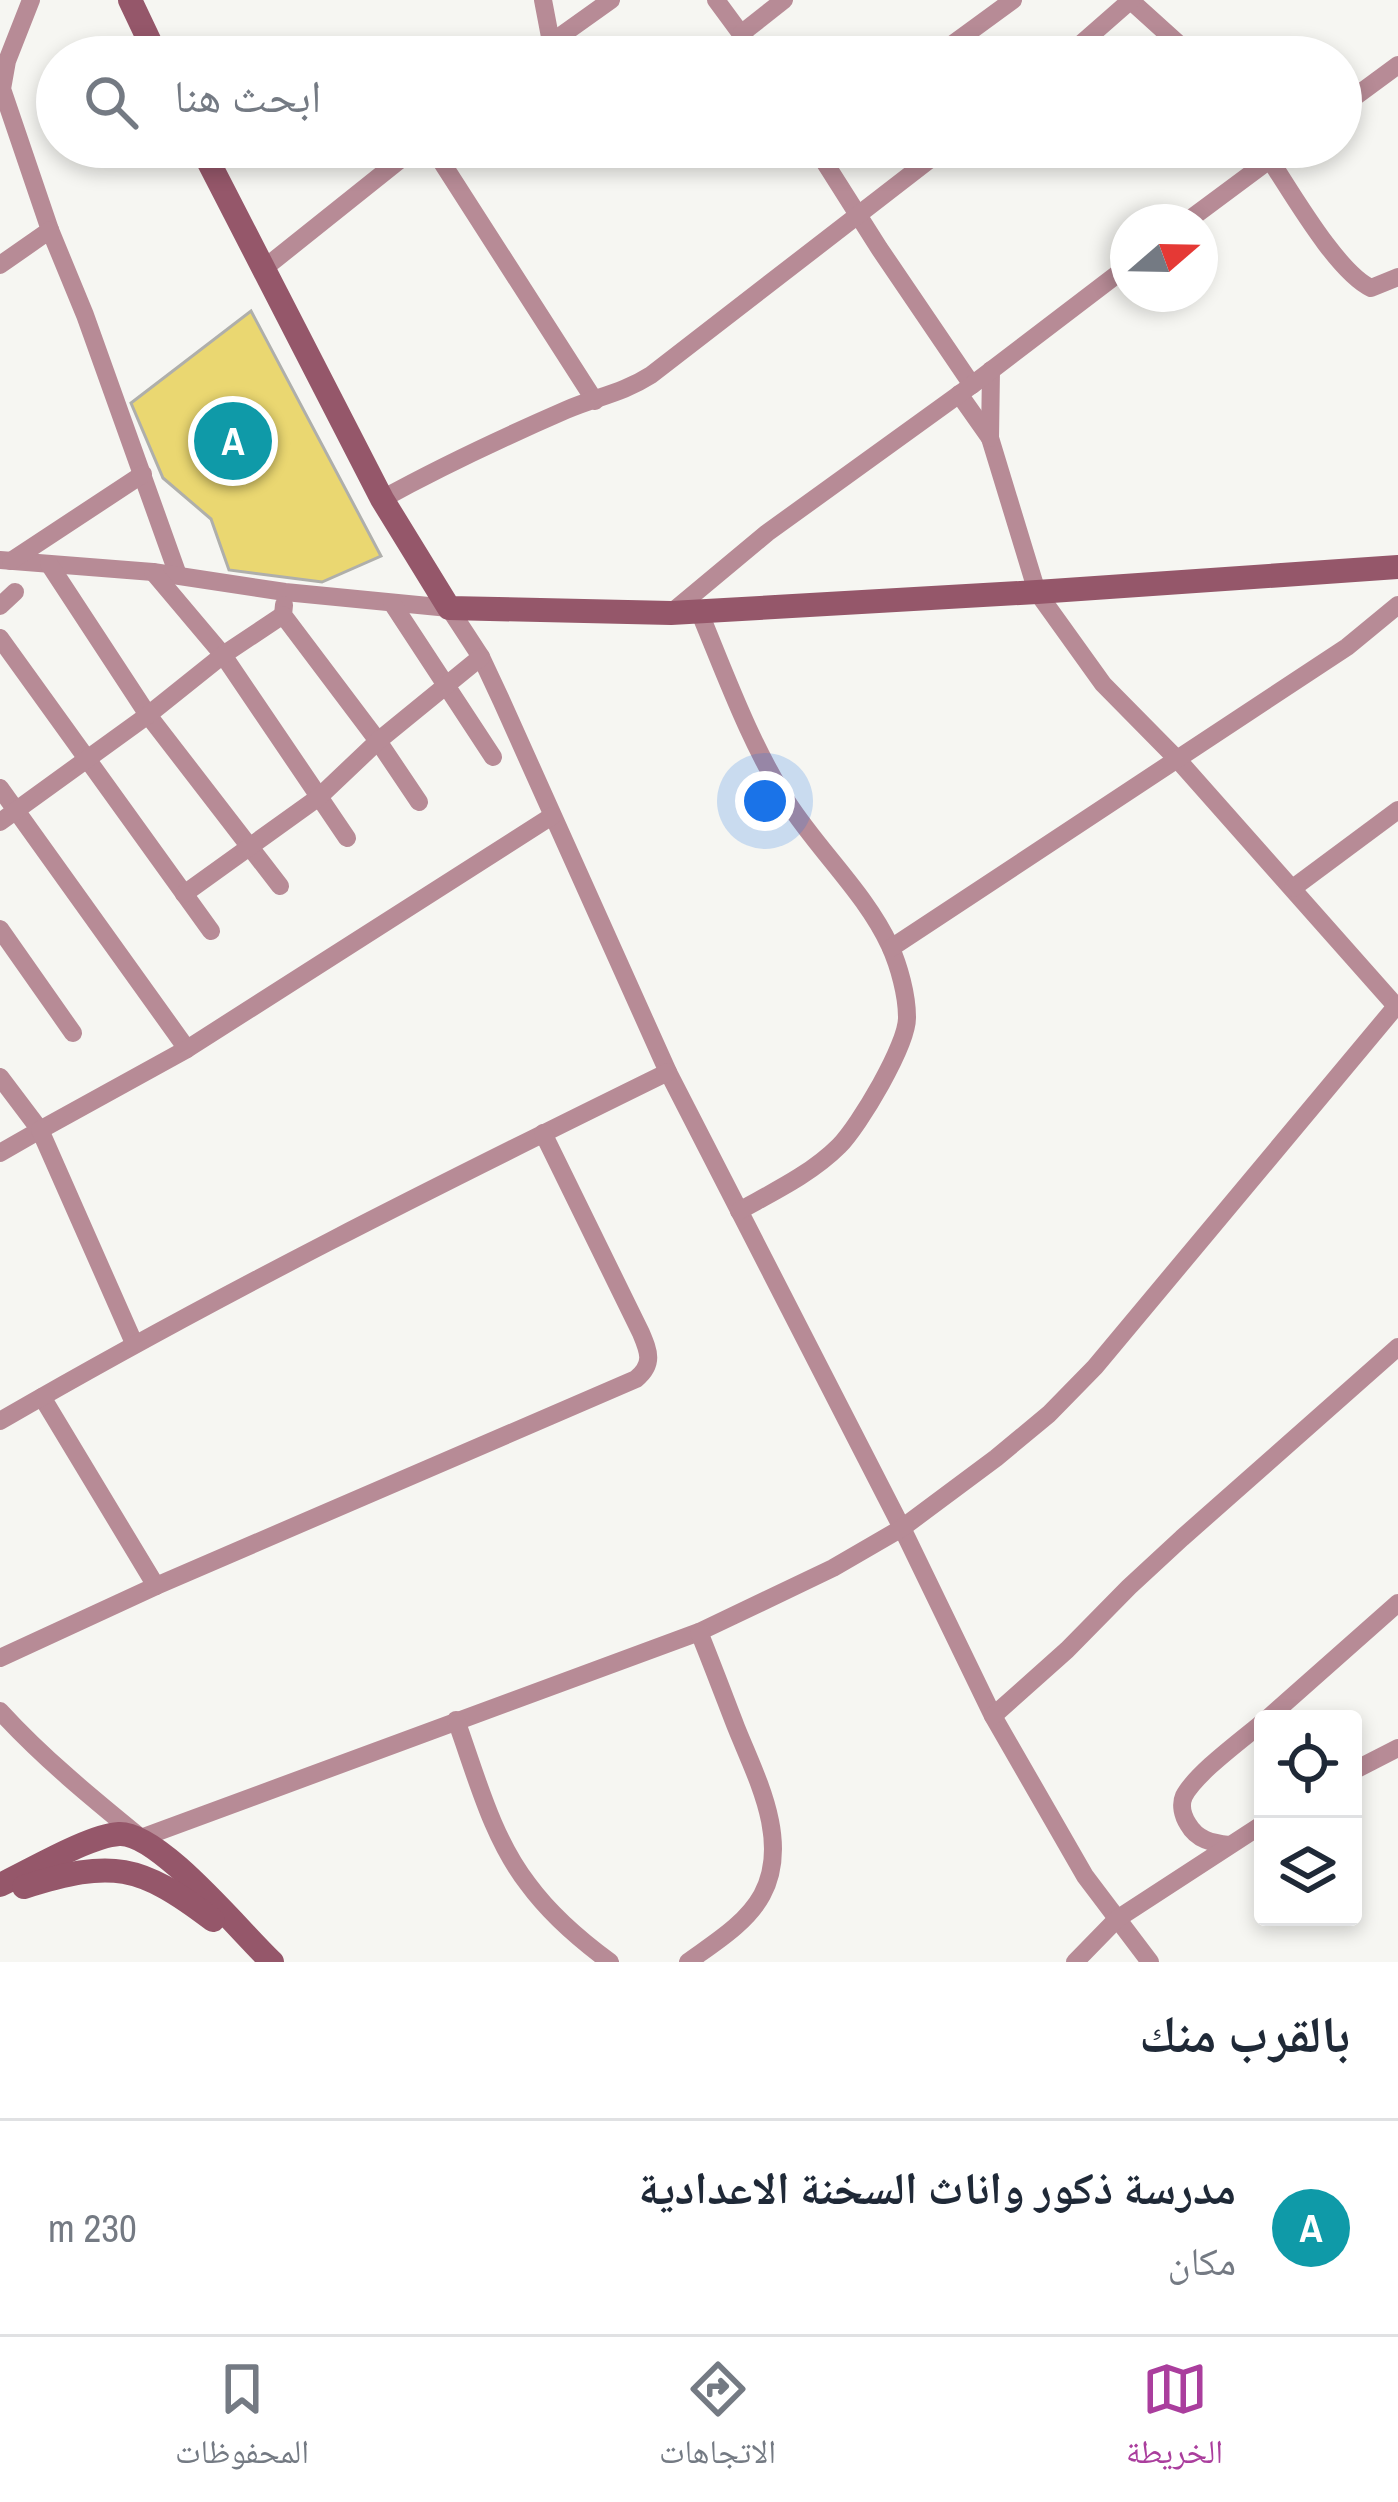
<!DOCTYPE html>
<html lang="ar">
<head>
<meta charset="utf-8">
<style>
  :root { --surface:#fff; --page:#f6f6f7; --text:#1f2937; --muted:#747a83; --line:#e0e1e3; --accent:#aa3e9d }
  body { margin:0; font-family:"Archivo Narrow","Noto Naskh Arabic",sans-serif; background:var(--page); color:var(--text); direction:rtl }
  .controls { position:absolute; right:36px; bottom:36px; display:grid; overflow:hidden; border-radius:12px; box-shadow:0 6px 18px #0003 }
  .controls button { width:108px; height:108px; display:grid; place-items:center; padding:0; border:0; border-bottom:3px solid var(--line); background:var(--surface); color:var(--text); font:60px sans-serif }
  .compass { position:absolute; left:1110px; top:204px; width:108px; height:108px; border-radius:50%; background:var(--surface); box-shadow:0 6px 18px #0003; rotate:70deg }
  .you { position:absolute; left:765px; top:801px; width:42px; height:42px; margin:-30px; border:9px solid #fff; border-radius:50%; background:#1a73e8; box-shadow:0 0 0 18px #1a73e833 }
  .badge { display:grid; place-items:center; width:78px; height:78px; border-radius:50%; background:var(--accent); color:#fff; font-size:39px; font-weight:700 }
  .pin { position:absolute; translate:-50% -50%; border:6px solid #fff; box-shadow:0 3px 12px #0006 }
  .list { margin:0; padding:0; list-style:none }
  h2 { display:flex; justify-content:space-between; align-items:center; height:156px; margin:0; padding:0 48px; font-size:51px }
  h2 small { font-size:39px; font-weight:400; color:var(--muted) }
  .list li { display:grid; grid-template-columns:78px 1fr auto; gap:36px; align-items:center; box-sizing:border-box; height:216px; padding:0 48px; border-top:3px solid var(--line) }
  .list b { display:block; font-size:45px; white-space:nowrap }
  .list p { margin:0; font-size:39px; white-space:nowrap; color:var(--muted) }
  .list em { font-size:39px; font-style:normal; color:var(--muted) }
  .icon { flex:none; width:66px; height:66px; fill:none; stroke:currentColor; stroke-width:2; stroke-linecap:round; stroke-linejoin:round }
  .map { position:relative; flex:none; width:1398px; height:1962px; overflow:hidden; direction:ltr }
  .search { position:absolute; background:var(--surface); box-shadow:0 6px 18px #0003; left:36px; right:36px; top:36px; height:132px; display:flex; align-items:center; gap:30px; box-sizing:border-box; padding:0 42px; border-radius:66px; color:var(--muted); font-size:45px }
  .sheet { height:372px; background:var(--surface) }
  nav { display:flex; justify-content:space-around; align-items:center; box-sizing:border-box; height:168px; border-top:3px solid var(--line); background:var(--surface); font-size:33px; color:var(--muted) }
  nav a { display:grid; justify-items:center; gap:6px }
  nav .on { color:var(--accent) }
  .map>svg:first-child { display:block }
  .building { fill:#ead771; stroke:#afafab; stroke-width:3 }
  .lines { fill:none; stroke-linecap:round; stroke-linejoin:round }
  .street { stroke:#b78b96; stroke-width:18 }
  .secondary { stroke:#95576a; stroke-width:24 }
</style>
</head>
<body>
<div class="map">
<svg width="1398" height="1962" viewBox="0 0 1398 1962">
  <rect width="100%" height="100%" fill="#f6f6f2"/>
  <path class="building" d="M251,311L381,556L322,582L229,570L211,519L163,478L131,403Z"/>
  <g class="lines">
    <g class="street">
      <path d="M31,0L7,61L2,89L50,230"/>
      <path d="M543,0L551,42"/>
      <path d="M716,0L758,57"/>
      <path d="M1130,0L1193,57"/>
      <path d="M742,33L784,0"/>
      <path d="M531,57L611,0"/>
      <path d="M935,57L1013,0"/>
      <path d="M1066,57L1131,0"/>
      <path d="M1341,107L1398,65"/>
      <path d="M432,147L595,401"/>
      <path d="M815,147L879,248L972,385"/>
      <path d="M1270,160C1292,193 1337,272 1371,288L1398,277"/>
      <path d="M1186,222L1287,147"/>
      <path d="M0,265L50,230L85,315L178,575"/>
      <path d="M262,270L416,147"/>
      <path d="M991,370L990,438L1037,592L1103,684L1178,760L1396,1006"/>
      <path d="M959,394L990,438"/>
      <path d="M382,499C442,466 504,437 566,410C596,397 623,393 651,375L946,147"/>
      <path d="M0,560L153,572L285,592L449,608L481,657L502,702L668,1072L902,1528L993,1716L1085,1876L1150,1962"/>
      <path d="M11,561L143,474"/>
      <path d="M49,564L148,715L280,886"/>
      <path d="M153,572L223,655L347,838"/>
      <path d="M392,603L493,757"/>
      <path d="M284,605L283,615L378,741L419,802"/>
      <path d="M0,606L15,592"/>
      <path d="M699,611C726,676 750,743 788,803C819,851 866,894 890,946C899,966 907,995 907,1017C908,1044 859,1126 839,1146C811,1174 773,1192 739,1211"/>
      <path d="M671,613L767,533L972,385L1128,266"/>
      <path d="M0,638L211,931"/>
      <path d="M0,788L187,1049"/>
      <path d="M0,822L148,715L223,655L283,615"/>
      <path d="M1293,888L1398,810"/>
      <path d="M184,894L319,797L378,741L481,657"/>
      <path d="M0,929L73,1033"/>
      <path d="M891,948L1347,647L1398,605"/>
      <path d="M0,1077L40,1130L0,1153"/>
      <path d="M134,1343L40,1130L187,1049L552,816"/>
      <path d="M42,1397L156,1586"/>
      <path d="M0,1421C217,1295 442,1183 668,1072"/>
      <path d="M0,1658L156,1586L636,1379C654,1364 649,1352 641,1333L543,1133"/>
      <path d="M0,1711C43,1758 92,1798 141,1838L699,1632L833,1568L902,1528L996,1458L1049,1414L1095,1367L1398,1004"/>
      <path d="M993,1716L1067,1650L1129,1587L1182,1538L1398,1347"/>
      <path d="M1267,1719L1398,1603"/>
      <path d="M456,1720C476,1775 492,1838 528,1884C550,1914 580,1940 610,1962"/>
      <path d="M1353,1771L1398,1748"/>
      <path d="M1229,1845C1212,1843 1197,1840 1188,1824C1183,1816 1180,1805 1184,1796C1196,1773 1243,1739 1263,1722"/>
      <path d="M688,1962C714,1943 746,1924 762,1895C791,1841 756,1777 736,1727C724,1696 712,1664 699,1632"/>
      <path d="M1075,1962L1117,1919L1263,1824"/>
    </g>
    <g class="secondary">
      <path d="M130,0L157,57"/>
      <path d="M201,147L382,499L449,608L671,613L1037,592L1398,567"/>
      <path d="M0,1885C30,1871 88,1836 119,1834C159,1832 241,1933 272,1962"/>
      <path d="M24,1887C113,1859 139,1864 213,1920"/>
    </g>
  </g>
</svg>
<div class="controls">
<button><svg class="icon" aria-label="locate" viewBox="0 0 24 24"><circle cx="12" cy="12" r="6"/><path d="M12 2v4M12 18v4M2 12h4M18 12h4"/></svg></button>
<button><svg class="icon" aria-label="layers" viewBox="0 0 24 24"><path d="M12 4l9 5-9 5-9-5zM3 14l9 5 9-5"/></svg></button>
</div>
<svg class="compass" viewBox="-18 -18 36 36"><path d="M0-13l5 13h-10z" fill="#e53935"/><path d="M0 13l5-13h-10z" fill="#747a83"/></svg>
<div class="you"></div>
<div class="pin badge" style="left:233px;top:441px;background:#0f9aa8">A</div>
<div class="search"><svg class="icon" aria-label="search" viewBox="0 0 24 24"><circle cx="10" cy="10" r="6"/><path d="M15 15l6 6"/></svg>ابحث هنا</div>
</div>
<section class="sheet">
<h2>بالقرب منك<small></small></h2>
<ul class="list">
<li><span class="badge" style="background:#0f9aa8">A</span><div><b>مدرسة ذكور واناث السخنة الاعدادية</b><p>مكان</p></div><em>230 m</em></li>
</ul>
</section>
<nav>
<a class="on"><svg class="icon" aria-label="map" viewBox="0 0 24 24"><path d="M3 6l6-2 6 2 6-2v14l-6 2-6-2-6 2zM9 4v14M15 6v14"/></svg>الخريطة</a>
<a><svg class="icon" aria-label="directions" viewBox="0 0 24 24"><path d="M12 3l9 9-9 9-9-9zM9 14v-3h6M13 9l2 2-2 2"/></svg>الاتجاهات</a>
<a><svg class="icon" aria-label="saved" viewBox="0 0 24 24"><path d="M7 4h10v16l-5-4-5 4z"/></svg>المحفوظات</a>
</nav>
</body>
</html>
